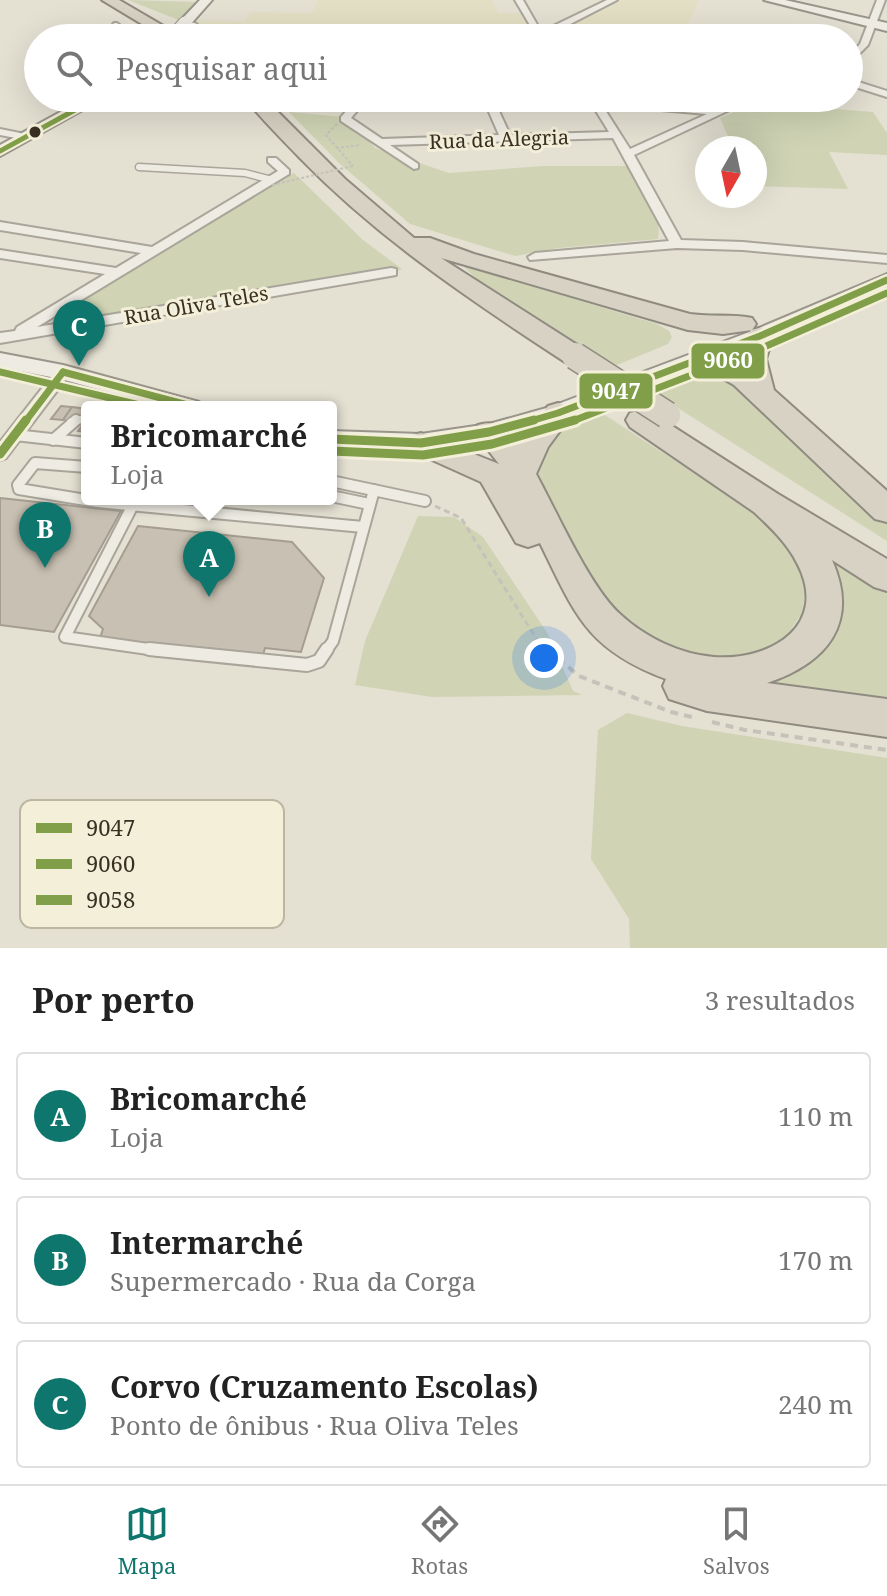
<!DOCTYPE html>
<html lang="pt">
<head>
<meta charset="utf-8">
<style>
  :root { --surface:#fff; --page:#f6f6f6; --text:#222; --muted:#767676; --line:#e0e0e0; --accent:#0f766e }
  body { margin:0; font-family:"Noto Serif",serif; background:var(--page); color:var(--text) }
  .compass { position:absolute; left:695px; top:136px; width:72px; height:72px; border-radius:50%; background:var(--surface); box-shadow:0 8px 32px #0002; rotate:189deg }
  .you { position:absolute; left:544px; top:658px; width:28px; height:28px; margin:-20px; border:6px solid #fff; border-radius:50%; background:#1a73e8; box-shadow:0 0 0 12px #1a73e833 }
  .badge { display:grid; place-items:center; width:52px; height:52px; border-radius:50%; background:var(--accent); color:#fff; font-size:26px; font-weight:700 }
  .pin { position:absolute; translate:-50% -66px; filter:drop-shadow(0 2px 4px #0008) }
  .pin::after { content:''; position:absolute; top:42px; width:28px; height:24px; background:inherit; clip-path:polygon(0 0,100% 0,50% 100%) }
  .popup { position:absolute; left:81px; top:401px; width:256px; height:104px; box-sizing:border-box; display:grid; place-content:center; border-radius:8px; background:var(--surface); filter:drop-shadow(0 2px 6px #0005); font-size:26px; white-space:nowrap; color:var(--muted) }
  .popup b { font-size:30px; color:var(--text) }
  .popup::after { content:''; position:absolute; left:50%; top:100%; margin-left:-16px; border:16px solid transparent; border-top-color:var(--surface) }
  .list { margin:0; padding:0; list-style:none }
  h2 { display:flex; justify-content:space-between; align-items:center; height:104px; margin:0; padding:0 32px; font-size:34px }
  h2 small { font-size:26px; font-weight:400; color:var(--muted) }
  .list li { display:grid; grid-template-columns:52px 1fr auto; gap:24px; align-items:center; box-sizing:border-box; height:128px; margin:0 16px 16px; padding:0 16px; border:2px solid var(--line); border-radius:8px }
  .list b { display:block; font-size:30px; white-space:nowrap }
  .list p { margin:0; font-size:26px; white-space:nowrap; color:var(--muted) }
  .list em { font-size:26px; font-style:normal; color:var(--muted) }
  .icon { flex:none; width:44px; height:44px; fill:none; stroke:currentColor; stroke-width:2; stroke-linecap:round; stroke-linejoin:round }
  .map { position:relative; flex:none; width:887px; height:948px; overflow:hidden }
  .search { position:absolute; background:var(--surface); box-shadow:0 8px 32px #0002; left:24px; right:24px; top:24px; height:88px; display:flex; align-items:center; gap:20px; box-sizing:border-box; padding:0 28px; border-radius:44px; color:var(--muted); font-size:30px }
  .sheet { height:536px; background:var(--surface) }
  nav { display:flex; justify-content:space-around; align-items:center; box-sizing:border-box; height:112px; border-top:2px solid var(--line); background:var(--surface); font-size:22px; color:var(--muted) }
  nav a { display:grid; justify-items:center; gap:4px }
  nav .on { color:var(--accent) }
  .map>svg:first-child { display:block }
  .farmland { fill:#e2dfc4 }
  .green { fill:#d0d4b5 }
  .building { fill:#c8c0b2; stroke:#a59d91; stroke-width:2 }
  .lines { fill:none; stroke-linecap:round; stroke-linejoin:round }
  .service-far3-casing { stroke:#aaa59a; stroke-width:9 }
  .service-far2-casing { stroke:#aaa59a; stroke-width:10 }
  .service-far1-casing { stroke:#aaa59a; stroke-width:14 }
  .service-casing { stroke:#aaa59a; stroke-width:16 }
  .minor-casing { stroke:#aaa59a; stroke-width:4 }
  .secondary-casing { stroke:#99958a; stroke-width:4 }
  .motorway-casing { stroke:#908b81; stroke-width:4 }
  .path-far2 { stroke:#c5c2b9; stroke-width:2; stroke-dasharray:3 2; stroke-linecap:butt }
  .path-far1 { stroke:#c5c2b9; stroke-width:3; stroke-dasharray:6 4; stroke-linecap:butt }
  .path { stroke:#c5c2b9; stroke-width:4; stroke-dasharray:8 6; stroke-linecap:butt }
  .service-far3 { stroke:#edebe2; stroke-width:6 }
  .service-far2 { stroke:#edebe2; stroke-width:7 }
  .service-far1 { stroke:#edebe2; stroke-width:10 }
  .service { stroke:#edebe2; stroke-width:12 }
  .minor { fill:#edebe2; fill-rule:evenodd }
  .secondary { fill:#edebe2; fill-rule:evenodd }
  .motorway { fill:#d7d2c3; fill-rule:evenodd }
  .secondary-bridge-casing { stroke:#99958a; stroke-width:15; stroke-linecap:butt }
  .motorway-bridge-casing { stroke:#908b81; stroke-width:29; stroke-linecap:butt }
  .path-bridge { stroke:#c5c2b9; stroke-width:2; stroke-dasharray:3 2; stroke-linecap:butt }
  .secondary-bridge { stroke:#edebe2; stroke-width:13 }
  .motorway-bridge { stroke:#d7d2c3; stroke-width:26 }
  .bus-1-far1-casing { stroke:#f4efd9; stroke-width:12 }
  .bus-1-casing { stroke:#f4efd9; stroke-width:15 }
  .bus-2-far1-casing { stroke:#f4efd9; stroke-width:12 }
  .bus-2-casing { stroke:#f4efd9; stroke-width:15 }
  .bus-3-far1-casing { stroke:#f4efd9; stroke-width:7 }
  .bus-3-casing { stroke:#f4efd9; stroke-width:9 }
  .bus-1-far1 { stroke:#809f48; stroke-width:7 }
  .bus-1 { stroke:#809f48; stroke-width:9 }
  .bus-2-far1 { stroke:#809f48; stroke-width:7 }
  .bus-2 { stroke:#809f48; stroke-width:9 }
  .bus-3-far1 { stroke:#809f48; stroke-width:4 }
  .bus-3 { stroke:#809f48; stroke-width:5 }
  .bus-dot { fill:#392f22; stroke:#f4efd9; stroke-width:3 }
  .labels { text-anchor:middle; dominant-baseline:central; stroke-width:6; stroke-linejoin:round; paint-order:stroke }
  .far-street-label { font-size:20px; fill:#392f22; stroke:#f4efd9 }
  .key { fill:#f4efd9; stroke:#bcb5a2; stroke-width:2 }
  .key-label { font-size:22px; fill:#392f22 }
  .line-badge { stroke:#f4efd9; stroke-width:3 }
  .badge-label { font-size:22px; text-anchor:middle; font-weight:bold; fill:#fff }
</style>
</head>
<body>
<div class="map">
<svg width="887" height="948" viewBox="0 0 887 948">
  <rect width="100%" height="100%" fill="#e4e0d2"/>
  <g class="farmland">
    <path d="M318,0H492L498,13H525L530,30L499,38H215L193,20L244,21L251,12L312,13Z"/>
    <path d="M616,0H699L685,30L787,38H565L556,32Z"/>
  </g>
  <g class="green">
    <path d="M128,0L197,2L181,21Z"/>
    <path d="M767,98H829L835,109L873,112L887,133V155L829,152L848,189L755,186V148H733L720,118Z"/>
    <path d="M289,112L345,117L358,127L375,148L449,173L543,166H632C642,185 663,216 658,239L559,248L515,256L410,224L339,163Z"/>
    <path d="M294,173L363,240L402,269L374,279L77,326L69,303L234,200Z"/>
    <path d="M462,265L657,324L669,331L672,337L668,344L612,367L483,285Z"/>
    <path d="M708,364L726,372L887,518V541L648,389Z"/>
    <path d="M594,408L763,518L790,540L807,582L802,613L784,640L756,654L727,660L691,659L657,646L600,605L536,482C534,442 561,423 594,408Z"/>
    <path d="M418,516L454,517L483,537L548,634L573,691L582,695L432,697L355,685L365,641Z"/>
    <path d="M830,554L887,592V709L748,680L783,673Z"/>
    <path d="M627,713L682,726L887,758V948H630L629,919L591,859L598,730Z"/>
  </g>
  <g class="building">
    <path d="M395,98H465L467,105L407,106L396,102Z"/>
    <path d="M499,98H569L572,103L513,105L501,102Z"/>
    <path d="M670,98H729L707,108L673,105Z"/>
    <path d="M61,406L72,407L63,420L51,419Z"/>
    <path d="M72,407L87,409V432L78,431L84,423L63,420Z"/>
    <path d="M0,498L121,511L54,632L0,625Z"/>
    <path d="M138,526L292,542L324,578L301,652L265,648L262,658L100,638L103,629L89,616Z"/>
  </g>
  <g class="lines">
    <defs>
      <path id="service-far3" d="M139,167L245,173L272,180"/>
      <path id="service-far2" d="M71,422L87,418"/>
      <g id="service-far1">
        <path d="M15,435L87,443"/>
        <path d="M53,440L76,420"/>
        <path d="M87,467L35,463L18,485L19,489L98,502L363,527"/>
        <path d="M331,481L425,501"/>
        <path d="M331,496L369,504"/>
        <path d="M136,499L65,637L162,651"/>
        <path d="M326,651L333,641L374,490"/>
      </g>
      <path id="service" d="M149,649L307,665L319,661L327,649"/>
      <g id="minor">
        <path d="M515,0H523L539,28L545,30L607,0H617L549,35L504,38L534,32Z"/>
        <path d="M877,0H885L868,45L849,64V56L860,44Z"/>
        <path d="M185,21L195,23L213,38H204L182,25Z"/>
        <path d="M114,23H117L136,38H126L111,27Z"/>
        <path d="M849,79L887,91V97L849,85Z"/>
        <path d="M358,98H368L351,118L382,139L499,135L483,98H493L510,135L609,132L588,98L718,109L742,98H755L634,155L681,240L743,242L887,255V263L743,250L677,248L530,260L528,257L535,253L669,241L613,138L390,145L418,164V168L414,169L341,121V117ZM602,105L707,114L630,149Z"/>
        <path d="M0,129L30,135L31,137L26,140L0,135Z"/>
        <path d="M268,158H276L289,170V174L37,327L391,268L396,269V275L0,343V333L15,331L17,327L105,274L0,258V250L116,268L141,253L0,230V222L152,247L278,171L268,162Z"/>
        <path d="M63,367L69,369L71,372L69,375L6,458L0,460V442L57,369Z"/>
      </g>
      <g id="secondary">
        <path d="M200,0H212L189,26H181V20Z"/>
        <path d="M764,0H785L887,23V31Z"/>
        <path d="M86,98H104L0,156V145Z"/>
        <path d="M887,274V287L768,341L567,419L489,440L421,452L331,447V431L421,434L489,424L550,407L752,331Z"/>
        <path d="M0,353L63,365L199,402L203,407H163L61,379L0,367Z"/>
      </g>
      <g id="motorway">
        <path d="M102,0H119L184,38H165Z"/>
        <path d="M245,98H264L345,179L414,238H430L474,254L690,314C709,317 734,314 752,318L756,324L752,330L723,334L688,330L441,258L585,350L589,356L585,362L575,364L565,362C470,300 379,239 299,157C281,138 261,119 245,98Z"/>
        <path d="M760,328L769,330L773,336L766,359L774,390L887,491V522L875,519L734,385L694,362L690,356L694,350L704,348L714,350L738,364C738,351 743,341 751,330Z"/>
        <path d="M558,403L568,406L573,413L548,447L536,474C557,512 590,588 621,615C646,638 680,654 714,657C771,661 830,625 797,563C787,543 770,527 754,512L630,427L626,420L630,413L641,410L652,413L778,494L887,559V591L874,587L832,560C860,623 827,663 767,683L887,699V737L707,711L669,699L663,686L666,679C586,649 575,614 540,543L528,547L516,543L481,482L410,450L406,443L410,436L421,433L499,464L474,432L478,425C498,419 507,430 518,444L548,406Z"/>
      </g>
    </defs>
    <use href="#service-far3" class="service-far3-casing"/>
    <use href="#service-far2" class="service-far2-casing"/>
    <use href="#service-far1" class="service-far1-casing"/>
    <use href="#service" class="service-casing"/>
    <use href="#minor" class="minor-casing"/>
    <use href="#secondary" class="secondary-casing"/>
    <use href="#motorway" class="motorway-casing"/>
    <g class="path-far2">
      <path d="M199,111H213L217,107L207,98"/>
      <path d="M337,124L326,135L353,166"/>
      <path d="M336,148L360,145"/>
    </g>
    <path class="path-far1" d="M435,506L461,518L539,643L549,651"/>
    <g class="path">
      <path d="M547,649L579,676L671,712L696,718"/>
      <path d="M712,722L745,730L887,750"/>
    </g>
    <use href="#service-far3" class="service-far3"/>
    <use href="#service-far2" class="service-far2"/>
    <use href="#service-far1" class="service-far1"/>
    <use href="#service" class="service"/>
    <use href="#minor" class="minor"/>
    <use href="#secondary" class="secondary"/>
    <use href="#motorway" class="motorway"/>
    <defs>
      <path id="secondary-bridge" d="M172,38L185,23"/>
      <path id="motorway-bridge" d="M575,356L667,415"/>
    </defs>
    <use href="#secondary-bridge" class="secondary-bridge-casing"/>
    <use href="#motorway-bridge" class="motorway-bridge-casing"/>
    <path class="path-bridge" d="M272,185L353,166"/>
    <use href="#secondary-bridge" class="secondary-bridge"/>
    <use href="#motorway-bridge" class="motorway-bridge"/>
    <defs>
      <g id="bus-1-far1">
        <path d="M63,372L195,407"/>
        <path d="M25,422L63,372"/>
        <path d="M527,422L558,413L760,336L887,280"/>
      </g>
      <g id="bus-1">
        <path d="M331,439L421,443L489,432L534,420"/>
        <path d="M0,454L26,420"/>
      </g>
      <g id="bus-2-far1">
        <path d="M0,372L148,407"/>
        <path d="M570,422L764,347L887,293"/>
      </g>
      <path id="bus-2" d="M331,451L423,455L492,444L575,420"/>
      <path id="bus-3-far1" d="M81,107L97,98"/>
      <path id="bus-3" d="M0,151L84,105"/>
    </defs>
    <use href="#bus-1-far1" class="bus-1-far1-casing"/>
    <use href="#bus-1" class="bus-1-casing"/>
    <use href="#bus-2-far1" class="bus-2-far1-casing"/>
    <use href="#bus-2" class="bus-2-casing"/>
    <use href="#bus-3-far1" class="bus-3-far1-casing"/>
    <use href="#bus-3" class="bus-3-casing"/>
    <use href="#bus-1-far1" class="bus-1-far1"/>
    <use href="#bus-1" class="bus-1"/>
    <use href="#bus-2-far1" class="bus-2-far1"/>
    <use href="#bus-2" class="bus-2"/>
    <use href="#bus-3-far1" class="bus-3-far1"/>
    <use href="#bus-3" class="bus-3"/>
  </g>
  <circle class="bus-dot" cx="35" cy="132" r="7"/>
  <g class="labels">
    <g class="far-street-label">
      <text transform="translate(499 139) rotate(-2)">Rua da Alegria</text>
      <text transform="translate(196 305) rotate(-10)">Rua Oliva Teles</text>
    </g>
  </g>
  <rect x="20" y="800" width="264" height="128" rx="12" class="key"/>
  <rect x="36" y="823" width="36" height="10" fill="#809f48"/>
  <rect x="36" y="859" width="36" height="10" fill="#809f48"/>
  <rect x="36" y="895" width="36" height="10" fill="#809f48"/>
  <g class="key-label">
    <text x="86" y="836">9047</text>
    <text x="86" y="872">9060</text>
    <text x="86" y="908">9058</text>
  </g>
  <g class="line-badge">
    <rect x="690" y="342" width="76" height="38" rx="8" fill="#809f48"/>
    <rect x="578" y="372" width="76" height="38" rx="8" fill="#809f48"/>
  </g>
  <g class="badge-label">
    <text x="728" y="368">9060</text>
    <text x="616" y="399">9047</text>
  </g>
</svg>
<svg class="compass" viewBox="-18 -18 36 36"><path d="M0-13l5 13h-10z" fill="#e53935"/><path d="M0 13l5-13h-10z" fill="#767676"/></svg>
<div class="you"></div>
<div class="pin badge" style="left:209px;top:597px">A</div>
<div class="popup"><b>Bricomarché</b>Loja</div>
<div class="pin badge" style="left:45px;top:568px">B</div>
<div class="pin badge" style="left:79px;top:366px">C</div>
<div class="search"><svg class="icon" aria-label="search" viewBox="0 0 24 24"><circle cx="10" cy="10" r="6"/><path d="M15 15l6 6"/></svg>Pesquisar aqui</div>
</div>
<section class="sheet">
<h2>Por perto<small>3 resultados</small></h2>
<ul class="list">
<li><span class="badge">A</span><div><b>Bricomarché</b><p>Loja</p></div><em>110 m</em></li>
<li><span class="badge">B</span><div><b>Intermarché</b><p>Supermercado · Rua da Corga</p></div><em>170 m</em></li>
<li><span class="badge">C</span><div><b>Corvo (Cruzamento Escolas)</b><p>Ponto de ônibus · Rua Oliva Teles</p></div><em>240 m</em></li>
</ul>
</section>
<nav>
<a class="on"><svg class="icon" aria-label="map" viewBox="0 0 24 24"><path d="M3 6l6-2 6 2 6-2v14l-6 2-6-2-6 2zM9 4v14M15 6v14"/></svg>Mapa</a>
<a><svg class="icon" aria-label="directions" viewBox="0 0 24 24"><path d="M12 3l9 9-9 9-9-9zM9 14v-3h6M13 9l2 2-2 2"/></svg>Rotas</a>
<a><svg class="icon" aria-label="saved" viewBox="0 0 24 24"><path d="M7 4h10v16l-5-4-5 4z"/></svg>Salvos</a>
</nav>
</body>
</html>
